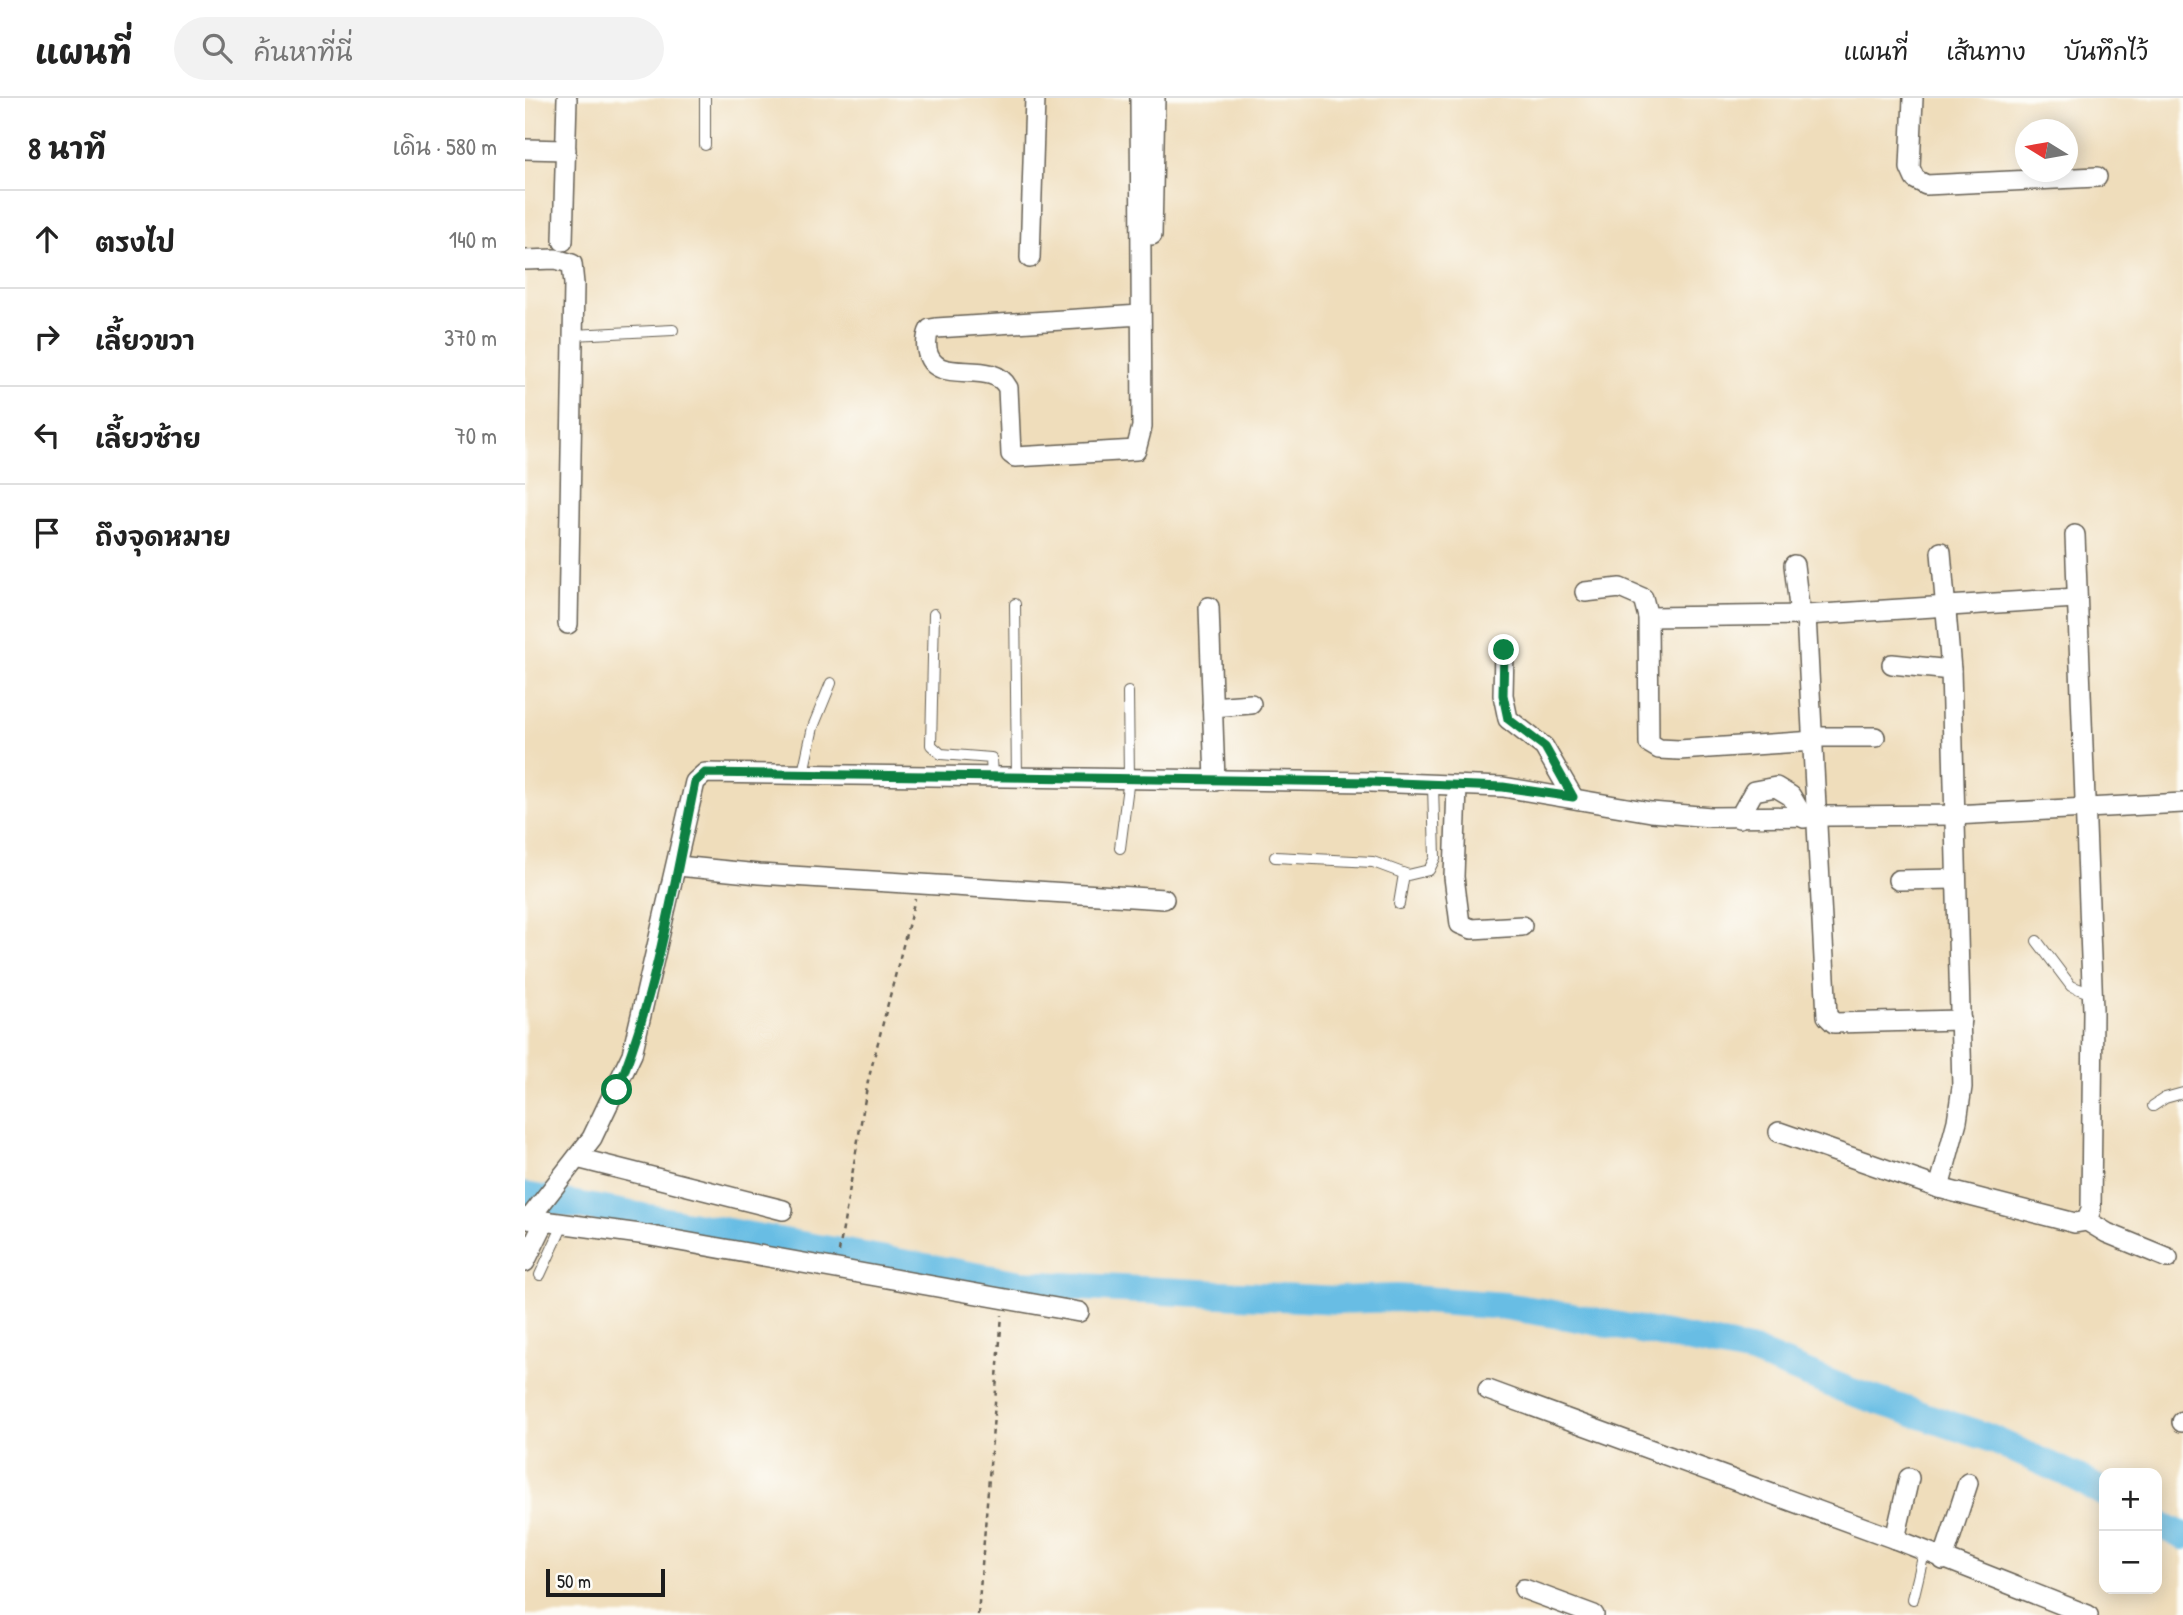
<!DOCTYPE html>
<html lang="th">
<head>
<meta charset="utf-8">
<style>
  :root { --surface:#fff; --page:#f2f2f2; --text:#222; --muted:#767676; --line:#e0e0e0 }
  body { margin:0; font-family:"Patrick Hand","Playpen Sans Thai",sans-serif; background:var(--page); color:var(--text) }
  .controls { position:absolute; right:21px; bottom:21px; display:grid; overflow:hidden; border-radius:14px; box-shadow:0 4px 18px #0003 }
  .controls button { width:63px; height:63px; display:grid; place-items:center; padding:0; border:0; border-bottom:2px solid var(--line); background:var(--surface); color:var(--text); font:35px sans-serif }
  .compass { position:absolute; left:1490px; top:21px; width:63px; height:63px; border-radius:50%; background:var(--surface); box-shadow:0 4px 18px #0003; rotate:281deg }
  .scale { position:absolute; left:21px; bottom:18px; width:119px; box-sizing:border-box; padding-left:7px; border:4px solid #1c1c1c; border-top:0; font-size:19px; line-height:24px; white-space:nowrap; color:#1c1c1c; -webkit-text-stroke:5px #fdfcf7; paint-order:stroke }
  .stop { position:absolute; width:21px; height:21px; margin:-16px; border:5px solid #0b8043; border-radius:50%; background:#fff }
  .stop.end { background:#0b8043; border-color:#fff; box-shadow:0 2px 7px #0008 }
  .list { margin:0; padding:0; list-style:none }
  h2 { display:flex; justify-content:space-between; align-items:center; height:91px; margin:0; padding:0 28px; font-size:30px }
  h2 small { font-size:23px; font-weight:400; color:var(--muted) }
  .list li { display:grid; grid-template-columns:46px 1fr auto; gap:21px; align-items:center; box-sizing:border-box; height:98px; padding:0 28px; border-top:2px solid var(--line) }
  .list b { display:block; font-size:26px; white-space:nowrap }
  .list em { font-size:23px; font-style:normal; color:var(--muted) }
  .icon { flex:none; width:38px; height:38px; fill:none; stroke:currentColor; stroke-width:2; stroke-linecap:round; stroke-linejoin:round }
  .map { position:relative; flex:none; width:1658px; height:1517px; overflow:hidden }
  header { display:flex; align-items:center; gap:42px; box-sizing:border-box; height:98px; padding:0 35px; background:var(--surface); border-bottom:2px solid var(--line) }
  header strong { font-size:33px }
  nav { display:flex; gap:38px; margin-inline-start:auto; font-size:24px }
  .search { width:490px; height:63px; background:var(--page); display:flex; align-items:center; gap:18px; box-sizing:border-box; padding:0 24px; border-radius:38px; color:var(--muted); font-size:26px }
  main { display:flex }
  aside { flex:1; background:var(--surface) }
  .map>svg:first-child { display:block }
  .lines { fill:none; stroke-linecap:round; stroke-linejoin:round }
  .river { stroke:#67bde4; stroke-width:28 }
  .service-casing { stroke:#666054; stroke-width:12 }
  .minor-casing { stroke:#666054; stroke-width:22 }
  .path { stroke:#666054; stroke-width:2.5; stroke-dasharray:5 5; stroke-linecap:butt }
  .service { stroke:#fff; stroke-width:10 }
  .minor { stroke:#fff; stroke-width:19 }
  .route { stroke:#0b8043; stroke-width:9 }
</style>
</head>
<body>
<header>
<strong>แผนที่</strong>
<div class="search"><svg class="icon" aria-label="search" viewBox="0 0 24 24"><circle cx="10" cy="10" r="6"/><path d="M15 15l6 6"/></svg>ค้นหาที่นี่</div>
<nav><a>แผนที่</a><a>เส้นทาง</a><a>บันทึกไว้</a></nav>
</header>
<main>
<aside>
<h2>8 นาที<small>เดิน · 580 m</small></h2>
<ul class="list">
<li><svg class="icon" aria-label="ahead" viewBox="0 0 24 24"><path d="M12 20V5M6 11l6-6 6 6"/></svg><div><b>ตรงไป</b></div><em>140 m</em></li>
<li><svg class="icon" aria-label="right" viewBox="0 0 24 24"><path d="M7 20v-9h11M14 6l5 5-5 5"/></svg><div><b>เลี้ยวขวา</b></div><em>370 m</em></li>
<li><svg class="icon" aria-label="left" viewBox="0 0 24 24"><path d="M17 20v-9H6M10 6l-5 5 5 5"/></svg><div><b>เลี้ยวซ้าย</b></div><em>70 m</em></li>
<li><svg class="icon" aria-label="arrive" viewBox="0 0 24 24"><path d="M6 21V4h12l-3 4 3 4H6"/></svg><div><b>ถึงจุดหมาย</b></div></li>
</ul>
</aside>
<div class="map">
<svg width="1658" height="1517" viewBox="0 0 1658 1517">
  <rect width="100%" height="100%" fill="#fdfcf7"/>
  <filter id="ink" filterUnits="userSpaceOnUse"><feTurbulence type="fractalNoise" baseFrequency=".0143" numOctaves="2"/><feDisplacementMap in="SourceGraphic" scale="14" xChannelSelector="R" yChannelSelector="G"/><feConvolveMatrix kernelMatrix="1 2 1 2 8 2 1 2 1" color-interpolation-filters="sRGB"/></filter>
  <filter id="wash" filterUnits="userSpaceOnUse"><feTurbulence type="fractalNoise" baseFrequency=".00686" numOctaves="4" result="noise"/><feDisplacementMap in="SourceGraphic" scale="28" xChannelSelector="R" yChannelSelector="G"/><feGaussianBlur stdDeviation="1.57" result="paint"/><feColorMatrix in="noise" values="0 0 0 0 0 0 0 0 0 0 0 0 0 0 0 0 0 1.4 0 .05"/><feComposite in="paint" operator="in"/></filter>
  <g filter="url(#wash)">
    <rect width="100%" height="100%" fill="#efddbb"/>
    <g class="lines">
      <g class="river">
        <path d="M0,1098L496,1186L814,1202L871,1200L980,1208L1048,1219L1228,1254L1324,1293L1462,1339L1553,1380L1579,1395"/>
        <path d="M1632,1425L1658,1438"/>
      </g>
    </g>
  </g>
  <g filter="url(#ink)">
    <g class="lines">
      <defs>
        <g id="service">
          <path d="M180,47V0"/>
          <path d="M48,237L148,232"/>
          <path d="M490,506L492,680"/>
          <path d="M409,516L406,647L416,656L466,660L467,680"/>
          <path d="M278,675L288,629L306,585"/>
          <path d="M595,750L604,680L603,594"/>
          <path d="M750,759L848,764L883,777L904,772L910,760L908,687"/>
          <path d="M874,806L879,776"/>
          <path d="M1512,843L1546,888L1567,896"/>
          <path d="M1628,1008L1640,1000L1658,995"/>
          <path d="M15,1177L38,1127"/>
          <path d="M1388,1501L1399,1455"/>
        </g>
        <g id="minor">
          <path d="M1388,0L1385,70L1390,81L1401,87L1572,79"/>
          <path d="M0,51L41,52"/>
          <path d="M627,137L630,0"/>
          <path d="M38,143L42,0"/>
          <path d="M505,160L510,0"/>
          <path d="M0,162L31,161L47,166L49,186L43,526"/>
          <path d="M615,217L411,230L405,231C401,238 401,244 402,252C409,291 467,258 483,290L486,356L490,359L611,352L617,329L615,0"/>
          <path d="M1550,437L1568,912L1566,1111L1562,1123"/>
          <path d="M1269,467L1275,517"/>
          <path d="M1060,494L1095,490L1118,500L1123,519L1124,645L1134,651L1154,652L1289,643"/>
          <path d="M684,509L690,683"/>
          <path d="M1281,517L1302,918L1309,925L1436,922"/>
          <path d="M1123,519L1281,517L1551,500"/>
          <path d="M979,552L978,597L983,621L1019,649L1048,699"/>
          <path d="M1367,566L1426,572"/>
          <path d="M687,609L726,606"/>
          <path d="M1288,639H1350"/>
          <path d="M932,688L929,779L935,826L947,831L997,828"/>
          <path d="M1214,720L1229,693L1251,689L1266,698L1279,720"/>
          <path d="M153,768L234,776L639,801"/>
          <path d="M1373,782L1431,781"/>
          <path d="M1254,1034L1414,1090L1550,1125L1562,1123L1582,1135L1643,1160"/>
          <path d="M52,1060L258,1112"/>
          <path d="M1414,1090L1432,1023L1437,989L1426,572L1416,454"/>
          <path d="M0,1120L4,1121L67,1040L107,956L170,684L180,675L846,684L978,689L1126,714L1186,719L1429,717L1658,705"/>
          <path d="M4,1121L115,1136L554,1214"/>
          <path d="M0,1164L20,1123"/>
          <path d="M963,1292L1370,1441L1563,1517"/>
          <path d="M1657,1324L1658,1323"/>
          <path d="M1370,1441L1384,1380"/>
          <path d="M1418,1462L1443,1385"/>
          <path d="M999,1491L1069,1517"/>
        </g>
      </defs>
      <use href="#service" class="service-casing"/>
      <use href="#minor" class="minor-casing"/>
      <g class="path">
        <path d="M314,1154L343,983L390,801"/>
        <path d="M453,1517L477,1217"/>
      </g>
      <use href="#service" class="service"/>
      <use href="#minor" class="minor"/>
    </g>
  </g>
  <g class="lines" filter="url(#ink)">
    <path class="route" d="M92,992C131,898 150,783 170,684L180,675L846,684L978,689L1048,699L1020,649L983,621L978,597L979,552"/>
  </g>
</svg>
<div class="controls">
<button>+</button>
<button>−</button>
</div>
<svg class="compass" viewBox="-18 -18 36 36"><path d="M0-13l5 13h-10z" fill="#e53935"/><path d="M0 13l5-13h-10z" fill="#767676"/></svg>
<div class="scale">50 m</div>
<div class="stop" style="left:92px;top:992px"></div>
<div class="stop end" style="left:979px;top:552px"></div>
</div>
</main>
</body>
</html>
